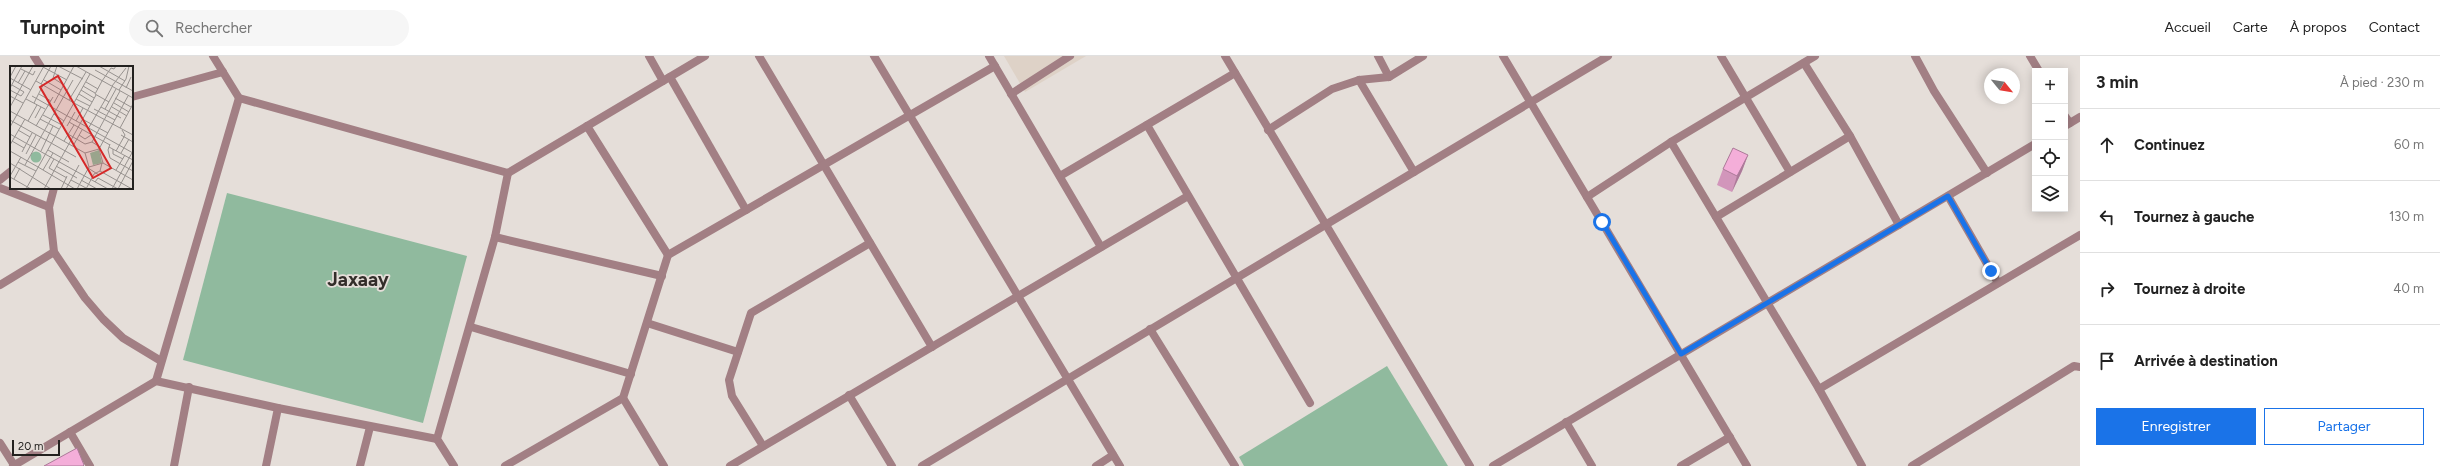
<!DOCTYPE html>
<html lang="fr">
<head>
<meta charset="utf-8">
<style>
  :root { --surface:#fff; --page:#f6f6f6; --text:#222; --muted:#767676; --line:#e0e0e0; --accent:#1a73e8 }
  body { margin:0; font-family:Figtree,sans-serif; background:var(--page); color:var(--text) }
  .controls { position:absolute; right:12px; top:12px; display:grid; overflow:hidden; border-radius:0px; box-shadow:0 2px 10px #0003 }
  .controls button { width:36px; height:36px; display:grid; place-items:center; padding:0; border:0; border-bottom:1px solid var(--line); background:var(--surface); color:var(--text); font:20px sans-serif }
  .compass { position:absolute; left:1984px; top:12px; width:36px; height:36px; border-radius:50%; background:var(--surface); box-shadow:0 2px 10px #0003; rotate:120deg }
  .scale { position:absolute; left:12px; bottom:10px; width:48px; box-sizing:border-box; padding-left:4px; border:2px solid #23211f; border-top:0; font-size:11px; line-height:14px; white-space:nowrap; color:#23211f; -webkit-text-stroke:3px #e5ded9; paint-order:stroke }
  .stop { position:absolute; width:12px; height:12px; margin:-9px; border:3px solid #1a73e8; border-radius:50%; background:#fff }
  .stop.end { background:#1a73e8; border-color:#fff; box-shadow:0 1px 4px #0008 }
  .list { margin:0; padding:0; list-style:none }
  h2 { display:flex; justify-content:space-between; align-items:center; height:52px; margin:0; padding:0 16px; font-size:17px }
  h2 small { font-size:13px; font-weight:400; color:var(--muted) }
  .list li { display:grid; grid-template-columns:26px 1fr auto; gap:12px; align-items:center; box-sizing:border-box; height:72px; padding:0 16px; border-top:1px solid var(--line) }
  .list b { display:block; font-size:15px; white-space:nowrap }
  .list em { font-size:13px; font-style:normal; color:var(--muted) }
  .actions { display:flex; gap:8px; padding:12px 16px }
  .actions a { flex:1; padding:9px 0; border:1px solid var(--accent); border-radius:0px; text-align:center; font-size:14px; color:var(--accent) }
  .actions .main { background:var(--accent); color:#fff }
  .icon { flex:none; width:22px; height:22px; fill:none; stroke:currentColor; stroke-width:2; stroke-linecap:round; stroke-linejoin:round }
  .map { position:relative; flex:none; width:2080px; height:410px; overflow:hidden }
  header { display:flex; align-items:center; gap:24px; box-sizing:border-box; height:56px; padding:0 20px; background:var(--surface); border-bottom:1px solid var(--line) }
  header strong { font-size:19px }
  nav { display:flex; gap:22px; margin-inline-start:auto; font-size:14px }
  .search { width:280px; height:36px; background:var(--page); display:flex; align-items:center; gap:10px; box-sizing:border-box; padding:0 14px; border-radius:22px; color:var(--muted); font-size:15px }
  main { display:flex }
  aside { flex:1; background:var(--surface) }
  .map>svg:first-child { display:block }
  .built { fill:#ded2c7 }
  .green { fill:#90ba9e }
  .lines { fill:none; stroke-linecap:round; stroke-linejoin:round }
  .minor { stroke:#a27f84; stroke-width:8 }
  .wall { fill:#d296bb }
  .shaded-wall { fill:#ab7a98 }
  .building { fill:#f4aed9; stroke:#ab7a98 }
  .route { stroke:#1a73e8; stroke-width:5 }
  .labels { text-anchor:middle; dominant-baseline:central; stroke-width:3.5; stroke-linejoin:round; paint-order:stroke }
  .district-label { font-size:19px; font-weight:bold; fill:#332e2a; stroke:#e5ded9 }
  .inset-road { fill:none; stroke:#97928f; stroke-width:1 }
  .view { fill:#d62828; fill-opacity:0.15; stroke:#d62828; stroke-width:2 }
  .inset-edge { fill:none; stroke:#23211f; stroke-width:2 }
</style>
</head>
<body>
<header>
<strong>Turnpoint</strong>
<div class="search"><svg class="icon" aria-label="search" viewBox="0 0 24 24"><circle cx="10" cy="10" r="6"/><path d="M15 15l6 6"/></svg>Rechercher</div>
<nav><a>Accueil</a><a>Carte</a><a>À propos</a><a>Contact</a></nav>
</header>
<main>
<div class="map">
<svg width="2080" height="410" viewBox="0 0 2080 410">
  <rect width="100%" height="100%" fill="#e5ded9"/>
  <path class="built" d="M1004,0H1086L1025,36Z"/>
  <g class="green">
    <path d="M227,137L467,200L423,367L183,304Z"/>
    <path d="M1387,310L1448,410H1244L1239,401Z"/>
  </g>
  <g class="lines">
    <g class="minor">
      <path d="M34,0L41,11"/>
      <path d="M213,0L239,42"/>
      <path d="M649,0L663,25"/>
      <path d="M759,0L932,291"/>
      <path d="M874,0L1120,410"/>
      <path d="M989,0L1101,191"/>
      <path d="M1225,0L1470,410"/>
      <path d="M1378,0L1389,21"/>
      <path d="M1503,0L1747,410"/>
      <path d="M1721,0L1790,116"/>
      <path d="M1915,0L1934,35L1987,117"/>
      <path d="M2030,0L2039,15"/>
      <path d="M1804,7L1850,80L1899,169"/>
      <path d="M670,21L746,154"/>
      <path d="M1359,24L1414,116"/>
      <path d="M1011,38L1070,0"/>
      <path d="M132,41L223,16"/>
      <path d="M2065,60L2070,67"/>
      <path d="M1147,69L1310,347"/>
      <path d="M587,70L668,199"/>
      <path d="M2065,70L2080,61"/>
      <path d="M1268,74L1332,33L1359,24L1389,21L1423,0"/>
      <path d="M1671,86L1819,333L1862,410"/>
      <path d="M1060,120L1235,17"/>
      <path d="M0,124L11,115"/>
      <path d="M0,132L49,151"/>
      <path d="M54,132L49,151L54,196L85,242L103,263L123,282L161,305"/>
      <path d="M1948,140L1998,227"/>
      <path d="M1587,141L1671,86L1815,0"/>
      <path d="M1716,161L1850,80"/>
      <path d="M495,181L662,220"/>
      <path d="M0,229L54,196"/>
      <path d="M647,267L738,296"/>
      <path d="M471,271L631,318"/>
      <path d="M1150,273L1235,410"/>
      <path d="M156,325L239,42L508,117L705,0"/>
      <path d="M1819,333L2080,179"/>
      <path d="M849,339L892,410"/>
      <path d="M623,342L664,410"/>
      <path d="M1566,366L1592,410"/>
      <path d="M70,376L90,410"/>
      <path d="M0,387L14,409"/>
      <path d="M763,390L732,340L729,324L751,257L870,187"/>
      <path d="M13,410L156,325L278,352L437,383"/>
      <path d="M174,410L189,331"/>
      <path d="M266,410L278,352"/>
      <path d="M360,410L370,371"/>
      <path d="M454,410L437,383L495,181L508,117"/>
      <path d="M505,410L623,342L668,199L995,10"/>
      <path d="M730,410L1188,140"/>
      <path d="M922,410L1608,0"/>
      <path d="M1096,410L1113,399"/>
      <path d="M1493,410L2035,88"/>
      <path d="M1681,410L1730,381"/>
      <path d="M1912,410L2074,310L2080,311"/>
    </g>
  </g>
  <path class="wall" d="M1748,99L1742,115L1732,136L1717,129L1723,113Z"/>
  <path class="shaded-wall" d="M1748,99L1742,115L1732,136L1737,120Z"/>
  <g class="building">
    <path d="M1733,92L1748,99L1737,120L1723,113Z"/>
    <path d="M77,392L84,409L83,410H44Z"/>
  </g>
  <g class="lines">
    <path class="route" d="M1602,166L1681,298L1948,140L1991,215"/>
  </g>
  <g class="labels">
    <g class="district-label">
      <text x="358" y="223">Jaxaay</text>
    </g>
  </g>
  <g transform="translate(10 10)">
    <rect width="123" height="123" fill="#e5ded9"/>
    <path d="M89,84L92,97L83,99L80,87ZM20.5 91a5.5 5.5 0 1 1 11 0a5.5 5.5 0 1 1-11 0Z" fill="#90ba9e"/>
    <path class="inset-road" d="M47,0L43,12L54,19M48,0L73,13M66,0L123,32M89,0L115,15M33,1L57,14M11,3L23,9L25,5M85,4L123,25M0,11L6,0M0,12L21,24M34,14L51,24M26,15L64,37M92,15L85,28L99,36M92,15L101,2L104,3L106,0M76,16L88,23M8,17L15,5M31,18L41,0M73,20L85,27M102,20L116,2M0,22L12,0M116,22L121,11M0,24L11,30L14,26L2,19M71,24L84,32M109,24L116,13L119,0M29,28L41,35M69,28L82,36M0,30L13,37M22,30L123,87M105,32L121,41M16,33L35,43M66,33L80,40M59,34L76,6M95,34L102,21M24,37L33,19M44,37L64,0M64,37L123,69M104,37L119,46M0,41L23,0M91,41L111,52M102,41L117,50M84,43L105,54M95,43L106,23M0,45L75,87L79,101L93,97L123,114M44,48L54,55M33,49L52,59M25,52L31,41M30,53L49,63M72,53L98,67M0,54L66,91M18,55L27,39M66,55L73,42M59,56L100,79M26,60L43,31M57,60L65,46M0,61L34,0M110,62L123,38M78,63L95,34M8,64L20,71M0,68L35,88M58,68L75,78L82,76L90,81M69,69L75,73L81,69M111,69L123,76M2,75L14,82M54,75L64,59M82,76L110,25M100,78L98,84L100,92L123,105M0,79L15,53M63,80L72,64M99,81L123,94M89,83L93,97M103,83V88L113,93M38,84L59,96M0,85L28,101M31,85L43,60M106,85L115,69L112,64M12,86L22,67M75,87L89,83L118,30M111,87L119,73M16,88L26,69M35,88L98,123M44,93L39,102L57,112M8,96L26,105M0,97L41,123M15,99L63,14M46,100L67,112M28,101L65,123M78,102L89,109M33,104L43,87M106,104L115,89M90,105L122,123M0,110L11,91M0,111L21,123M4,113L10,102M61,114L76,122M71,114L87,123M85,116L88,112L108,123M16,123L80,8M34,123L86,29M51,123L57,110M56,123L69,99M67,123L79,101M76,123L84,108L90,105L92,97M102,123L123,85M108,123L123,95"/>
    <path class="view" d="M48,10L101,102L83,112L30,21Z"/>
    <rect width="123" height="123" class="inset-edge"/>
  </g>
</svg>
<div class="controls">
<button>+</button>
<button>−</button>
<button><svg class="icon" aria-label="locate" viewBox="0 0 24 24"><circle cx="12" cy="12" r="6"/><path d="M12 2v4M12 18v4M2 12h4M18 12h4"/></svg></button>
<button><svg class="icon" aria-label="layers" viewBox="0 0 24 24"><path d="M12 4l9 5-9 5-9-5zM3 14l9 5 9-5"/></svg></button>
</div>
<svg class="compass" viewBox="-18 -18 36 36"><path d="M0-13l5 13h-10z" fill="#e53935"/><path d="M0 13l5-13h-10z" fill="#767676"/></svg>
<div class="scale">20 m</div>
<div class="stop" style="left:1602px;top:166px"></div>
<div class="stop end" style="left:1991px;top:215px"></div>
</div>
<aside>
<h2>3 min<small>À pied · 230 m</small></h2>
<ul class="list">
<li><svg class="icon" aria-label="ahead" viewBox="0 0 24 24"><path d="M12 20V5M6 11l6-6 6 6"/></svg><div><b>Continuez</b></div><em>60 m</em></li>
<li><svg class="icon" aria-label="left" viewBox="0 0 24 24"><path d="M17 20v-9H6M10 6l-5 5 5 5"/></svg><div><b>Tournez à gauche</b></div><em>130 m</em></li>
<li><svg class="icon" aria-label="right" viewBox="0 0 24 24"><path d="M7 20v-9h11M14 6l5 5-5 5"/></svg><div><b>Tournez à droite</b></div><em>40 m</em></li>
<li><svg class="icon" aria-label="arrive" viewBox="0 0 24 24"><path d="M6 21V4h12l-3 4 3 4H6"/></svg><div><b>Arrivée à destination</b></div></li>
</ul>
<div class="actions"><a class="main">Enregistrer</a><a>Partager</a></div>
</aside>
</main>
</body>
</html>
